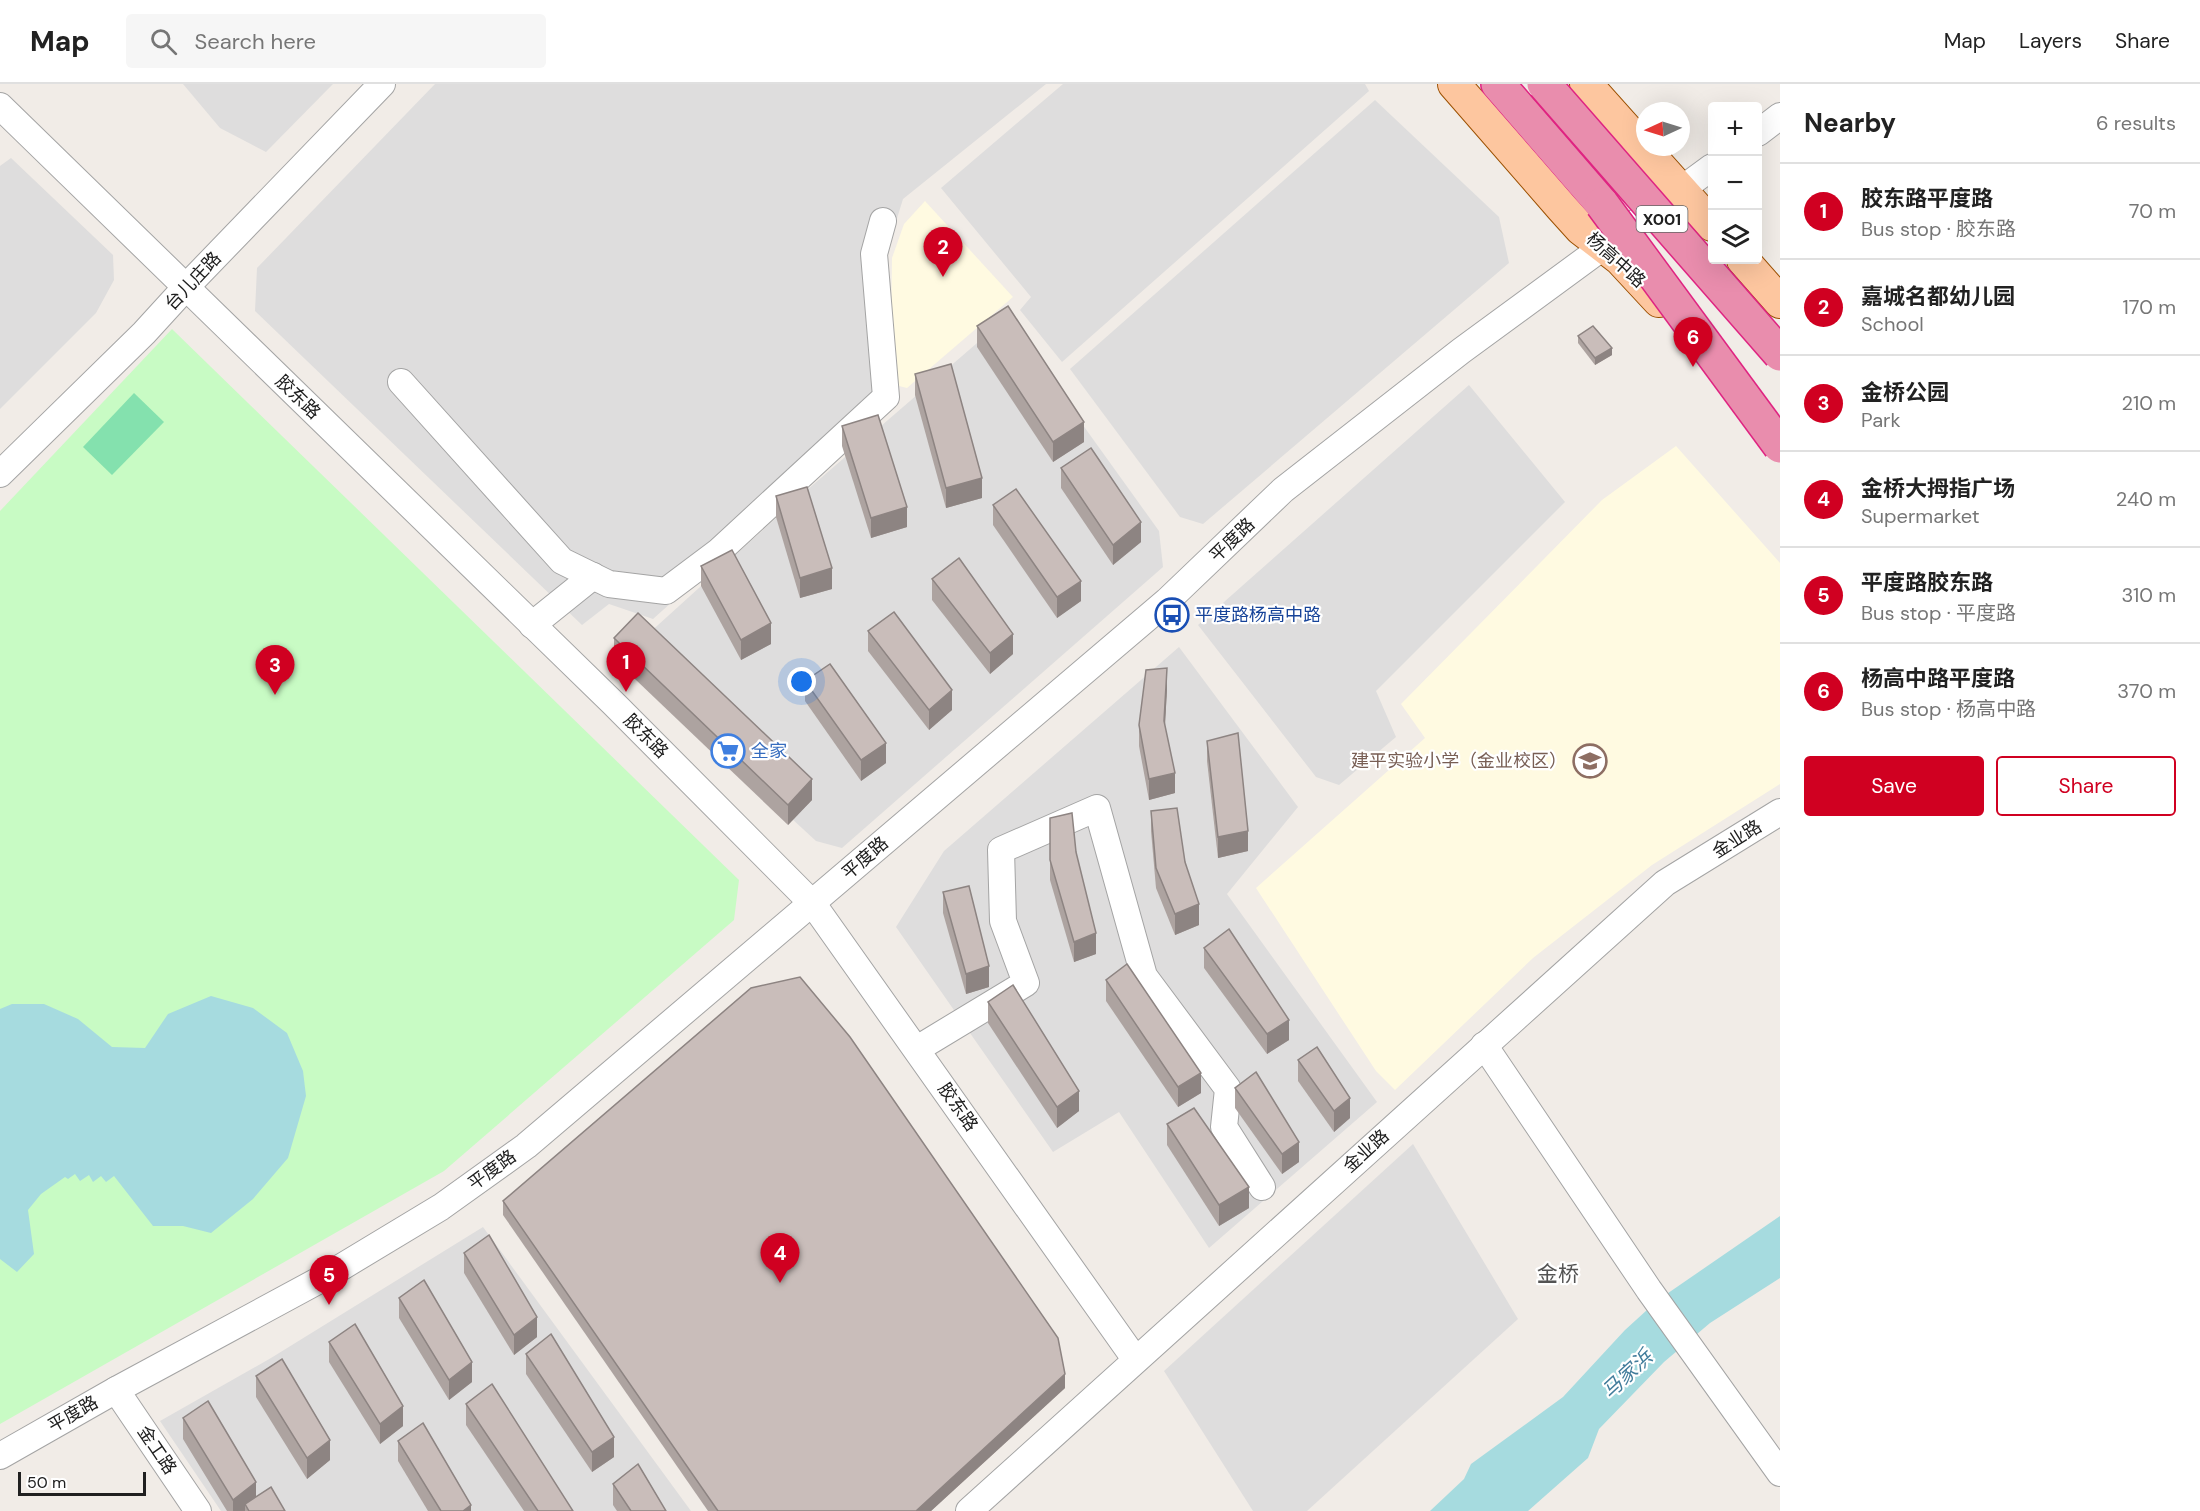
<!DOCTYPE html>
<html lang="en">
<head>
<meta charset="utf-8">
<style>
  :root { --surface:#fff; --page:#f6f6f6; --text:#222; --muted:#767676; --line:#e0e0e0; --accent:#d00021 }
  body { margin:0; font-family:"DM Sans","Noto Sans SC",sans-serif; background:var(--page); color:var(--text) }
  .controls { position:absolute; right:18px; top:18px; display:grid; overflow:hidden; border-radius:6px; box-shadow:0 6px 24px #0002 }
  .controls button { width:54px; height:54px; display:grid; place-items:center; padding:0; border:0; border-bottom:2px solid var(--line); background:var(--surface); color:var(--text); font:30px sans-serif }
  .compass { position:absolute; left:1636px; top:18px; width:54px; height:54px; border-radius:50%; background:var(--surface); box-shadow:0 6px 24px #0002; rotate:266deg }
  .scale { position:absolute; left:18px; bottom:15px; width:128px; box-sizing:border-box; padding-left:6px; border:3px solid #202020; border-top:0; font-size:16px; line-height:21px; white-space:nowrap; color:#202020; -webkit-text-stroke:4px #fff; paint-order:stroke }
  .you { position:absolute; left:802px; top:598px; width:21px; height:21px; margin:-15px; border:4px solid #fff; border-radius:50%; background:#1a73e8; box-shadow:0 0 0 9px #1a73e833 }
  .badge { display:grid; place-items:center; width:39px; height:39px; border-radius:50%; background:var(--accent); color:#fff; font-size:20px; font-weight:700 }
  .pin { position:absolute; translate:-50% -50px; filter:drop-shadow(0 2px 3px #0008) }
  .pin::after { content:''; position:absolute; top:32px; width:21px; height:18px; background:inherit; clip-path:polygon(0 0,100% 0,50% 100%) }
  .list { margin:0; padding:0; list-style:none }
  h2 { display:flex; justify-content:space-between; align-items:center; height:78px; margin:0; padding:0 24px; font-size:26px }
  h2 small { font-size:20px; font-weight:400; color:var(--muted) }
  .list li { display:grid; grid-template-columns:39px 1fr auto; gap:18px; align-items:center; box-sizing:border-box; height:96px; padding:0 24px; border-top:2px solid var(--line) }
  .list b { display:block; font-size:22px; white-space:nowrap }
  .list p { margin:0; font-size:20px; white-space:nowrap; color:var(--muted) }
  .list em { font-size:20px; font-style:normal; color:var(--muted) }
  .actions { display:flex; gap:12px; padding:18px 24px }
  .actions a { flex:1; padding:14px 0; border:2px solid var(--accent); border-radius:6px; text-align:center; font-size:21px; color:var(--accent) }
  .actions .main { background:var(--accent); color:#fff }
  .icon { flex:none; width:33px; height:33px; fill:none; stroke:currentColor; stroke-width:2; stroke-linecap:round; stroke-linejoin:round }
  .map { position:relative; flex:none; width:1780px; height:1427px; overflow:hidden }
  header { display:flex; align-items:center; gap:36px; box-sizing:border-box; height:84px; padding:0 30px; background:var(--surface); border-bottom:2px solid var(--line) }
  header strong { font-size:28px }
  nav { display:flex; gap:33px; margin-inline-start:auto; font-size:21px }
  .search { width:420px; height:54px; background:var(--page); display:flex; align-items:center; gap:15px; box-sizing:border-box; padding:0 21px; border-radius:6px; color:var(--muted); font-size:22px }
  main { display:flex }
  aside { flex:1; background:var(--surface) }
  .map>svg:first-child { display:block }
  .residential { fill:#dedddd }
  .education { fill:#fffae1 }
  .park { fill:#c8fbc4 }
  .pitch { fill:#84e1ae }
  .water { fill:#a6dbdf }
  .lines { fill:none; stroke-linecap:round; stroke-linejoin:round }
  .minor-casing { stroke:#a4a4a4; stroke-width:28 }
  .major-casing { stroke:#9c5000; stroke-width:34 }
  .highway-casing { stroke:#df2482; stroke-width:36 }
  .minor { stroke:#fff; stroke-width:26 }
  .major { stroke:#fdc69f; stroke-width:32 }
  .highway { stroke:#e98dad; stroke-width:33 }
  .highway-bridge-casing { stroke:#df2482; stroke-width:36; stroke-linecap:butt }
  .highway-bridge { stroke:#e98dad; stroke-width:33 }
  .wall { fill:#ada3a0 }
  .shaded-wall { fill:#8d8482 }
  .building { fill:#c9bdba; stroke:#8d8482; stroke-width:1.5 }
  .labels { text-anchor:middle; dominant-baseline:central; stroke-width:4.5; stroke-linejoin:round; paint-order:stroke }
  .shield { fill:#fff; stroke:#636363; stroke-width:1.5 }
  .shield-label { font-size:16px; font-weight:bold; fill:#202020 }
  .street-label { font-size:18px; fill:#202020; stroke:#fff }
  .transit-label { font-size:18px; fill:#164399; stroke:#fff; text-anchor:start }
  .shop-label { font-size:18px; fill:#366cbe; stroke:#fff; text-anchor:start }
  .education-label { font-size:18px; fill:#785e54; stroke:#fff; text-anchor:end }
  .water-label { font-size:20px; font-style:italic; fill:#417c9b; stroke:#fff }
  .quarter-label { font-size:21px; fill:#535353; stroke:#fff }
</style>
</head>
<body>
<header>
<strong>Map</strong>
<div class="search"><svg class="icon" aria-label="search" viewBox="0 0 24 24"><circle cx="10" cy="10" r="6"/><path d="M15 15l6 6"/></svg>Search here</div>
<nav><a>Map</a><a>Layers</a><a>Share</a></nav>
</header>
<main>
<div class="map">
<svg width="1780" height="1427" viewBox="0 0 1780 1427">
  <rect width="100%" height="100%" fill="#f1ece7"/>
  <g class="residential">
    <path d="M183,0H333L266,68L220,44Z"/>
    <path d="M435,0H1046L903,115L889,160L884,206L894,319L653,535L609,520L582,541L255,227L257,184Z"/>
    <path d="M1063,0H1365L1369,7L1062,278L1020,226L1031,213L941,104Z"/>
    <path d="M1375,16L1499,133L1509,179L1203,440L1180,433L1070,285Z"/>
    <path d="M11,74L113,171L114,196L96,229L0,325V82Z"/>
    <path d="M1006,234L1159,447L1163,483L842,764L816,757L627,583L647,551L807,406Z"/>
    <path d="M1469,301L1565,418L1376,607L1396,653L1339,701L1316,693L1198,541Z"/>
    <path d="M1179,563L1298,723L1227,810L1377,1018L1209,1164L1119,1028L1053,1068L896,843L944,767Z"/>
    <path d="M1413,1060L1518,1235L1307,1427H1253L1164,1287Z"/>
    <path d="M483,1143L691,1427H221L160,1337L271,1274Z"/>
  </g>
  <g class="education">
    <path d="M925,117L1013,213L907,304L895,301L891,249L892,174L904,140Z"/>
    <path d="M1676,362L1780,479V700L1652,781L1533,874L1395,1006L1376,987L1256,804L1425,654L1401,620L1602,416Z"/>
  </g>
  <path class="park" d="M172,245L739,796L734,836L444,1087L0,1340V427Z"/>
  <path class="pitch" d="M134,309L164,338L112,391L83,363Z"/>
  <g class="water">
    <path d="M211,912L253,924L287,949L303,987L306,1012L288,1074L253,1115L211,1149L183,1142H153L114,1092L106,1098L101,1092L93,1098L89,1091L80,1097L75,1090L68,1095L65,1093L41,1110L28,1126L34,1170L17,1188L0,1175V925L12,920H44L78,935L112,963L145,964L168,930Z"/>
    <path d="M1780,1132V1194L1710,1239L1664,1278L1599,1345L1588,1374L1528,1427H1430L1464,1395L1471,1380L1563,1313L1625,1246L1658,1216Z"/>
  </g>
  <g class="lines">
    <defs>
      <g id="minor">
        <path d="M0,22L613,619L813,820L1135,1275"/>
        <path d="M1758,49L1780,32"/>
        <path d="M401,298L562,477L609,500L666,507L718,468L886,313L874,170L883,137"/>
        <path d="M0,390L144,249L186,203L382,0"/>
        <path d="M532,541L593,492"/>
        <path d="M1484,961L1649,1206L1780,1389"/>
        <path d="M917,965L1026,899L1003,837L1001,766L1097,724L1144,892L1228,1005L1224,1043L1262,1103"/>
        <path d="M116,1306L198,1427"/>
        <path d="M0,1372L116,1306L325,1193L441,1123L526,1062L1167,517L1283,406L1461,267L1712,83"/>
        <path d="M969,1427L1665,799L1780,728"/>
      </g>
      <g id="major">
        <path d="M1454,0L1562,124L1581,145L1620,175L1659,217"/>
        <path d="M1586,0L1712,141"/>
        <path d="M1743,176L1780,218"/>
      </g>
      <path id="highway" d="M1498,0L1602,120"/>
    </defs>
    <use href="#minor" class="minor-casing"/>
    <use href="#major" class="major-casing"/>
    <use href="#highway" class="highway-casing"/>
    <use href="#minor" class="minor"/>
    <use href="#major" class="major"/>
    <use href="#highway" class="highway"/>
    <defs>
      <g id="highway-bridge">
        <path d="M1544,0L1780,270"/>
        <path d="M1602,120L1780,362"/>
      </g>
    </defs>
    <use href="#highway-bridge" class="highway-bridge-casing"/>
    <use href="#highway-bridge" class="highway-bridge"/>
  </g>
  <g class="wall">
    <path d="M977,242L1084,358L1053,378L977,263Z"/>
    <path d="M1578,252L1612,271L1595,281L1578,259Z"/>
    <path d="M915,290L982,414L946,424L915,311Z"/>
    <path d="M842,342L907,443L871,454L842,362Z"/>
    <path d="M1061,384L1141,458L1113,481L1061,404Z"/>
    <path d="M776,412L832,505L800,514L776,433Z"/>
    <path d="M993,421L1081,517L1057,534L993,441Z"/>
    <path d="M701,482L771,560L741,576L701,502Z"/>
    <path d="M932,495L1013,570L990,590L932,516Z"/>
    <path d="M868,547L952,626L929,646L868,567Z"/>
    <path d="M614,554L812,716L788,741L614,575Z"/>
    <path d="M805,597L886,679L861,697L805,617Z"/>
    <path d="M1167,605L1165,642L1175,709L1149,716L1139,662V641Z"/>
    <path d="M1207,657L1248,767L1218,774L1207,677Z"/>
    <path d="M1151,727L1185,778L1199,841L1175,851L1156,804L1151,747Z"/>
    <path d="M1050,734L1076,768L1096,870L1074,878L1050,796Z"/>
    <path d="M943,808L989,903L966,910L943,829Z"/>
    <path d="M1204,864L1289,956L1267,970L1204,884Z"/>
    <path d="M1106,896L1201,1009L1178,1023L1106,917Z"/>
    <path d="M988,918L1079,1027L1057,1044L988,939Z"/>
    <path d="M1298,976L1350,1034L1334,1048L1298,997Z"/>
    <path d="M1235,1004L1299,1078L1282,1090L1235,1024Z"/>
    <path d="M1167,1040L1249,1124L1219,1142L1167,1061Z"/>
    <path d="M503,1117L1065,1304L931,1427H708L503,1131Z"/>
    <path d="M464,1169L537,1253L514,1271L464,1189Z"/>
    <path d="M399,1214L472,1298L449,1316L399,1234Z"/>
    <path d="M329,1258L403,1342L380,1360L329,1278Z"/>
    <path d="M526,1270L614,1373L592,1388L526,1290Z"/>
    <path d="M256,1292L330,1376L307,1395L256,1313Z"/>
    <path d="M466,1320L573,1427H524L466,1341Z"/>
    <path d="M183,1334L256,1413L285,1427H227L183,1355Z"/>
    <path d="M398,1357L471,1427H428L398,1377Z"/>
    <path d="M613,1400L666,1427H617L613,1421Z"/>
  </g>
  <g class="shaded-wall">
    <path d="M1612,264V271L1595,281V274Z"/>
    <path d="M1084,338V358L1053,378V358Z"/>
    <path d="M982,394V414L946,424V404Z"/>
    <path d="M907,423V443L871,454V434Z"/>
    <path d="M1141,438V458L1113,481V461Z"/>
    <path d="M832,484V505L800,514V494Z"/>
    <path d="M1081,497V517L1057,534V513Z"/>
    <path d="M771,539V560L741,576V556Z"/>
    <path d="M1013,550V570L990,590V569Z"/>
    <path d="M1167,584V605L1164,657V637Z"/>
    <path d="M952,606V626L929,646V626Z"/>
    <path d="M886,659V679L861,697V676Z"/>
    <path d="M1175,689V709L1149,716V695Z"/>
    <path d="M812,695V716L788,741V721Z"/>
    <path d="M1248,747V767L1218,774V753Z"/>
    <path d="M1199,820V841L1175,851V830Z"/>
    <path d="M1096,849V870L1074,878V858Z"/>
    <path d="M989,882V903L966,910V890Z"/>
    <path d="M1289,936V956L1267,970V950Z"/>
    <path d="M1201,989V1009L1178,1023V1003Z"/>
    <path d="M1079,1007V1027L1057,1044V1023Z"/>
    <path d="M1350,1014V1034L1334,1048V1027Z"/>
    <path d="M1299,1058V1078L1282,1090V1070Z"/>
    <path d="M1249,1103V1124L1219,1142V1121Z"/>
    <path d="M537,1233V1253L514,1271V1251Z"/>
    <path d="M472,1278V1298L449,1316V1296Z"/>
    <path d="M1065,1290V1304L931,1427H916Z"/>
    <path d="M403,1322V1342L380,1360V1340Z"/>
    <path d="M614,1353V1373L592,1388V1368Z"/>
    <path d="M330,1356V1376L307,1395V1374Z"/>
    <path d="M256,1398V1418L245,1420V1427H233V1416Z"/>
    <path d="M471,1421V1427H463Z"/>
  </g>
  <g class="building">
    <path d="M1008,222L1084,338L1053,358L977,242Z"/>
    <path d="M1593,242L1612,264L1595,274L1578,252Z"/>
    <path d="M951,280L982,394L946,404L915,290Z"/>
    <path d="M878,331L907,423L871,434L842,342Z"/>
    <path d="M1091,364L1141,438L1113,461L1061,384Z"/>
    <path d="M807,403L832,484L800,494L776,412Z"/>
    <path d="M1016,405L1081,497L1057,513L993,421Z"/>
    <path d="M732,466L771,539L741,556L701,482Z"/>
    <path d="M959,474L1013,550L990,569L932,495Z"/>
    <path d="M894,528L952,606L929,626L868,547Z"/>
    <path d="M638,529L812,695L788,721L614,554Z"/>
    <path d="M830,580L886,659L861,676L805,597Z"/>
    <path d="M1167,584L1164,637L1175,689L1149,695L1139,641L1146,586Z"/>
    <path d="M1238,649L1248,747L1218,753L1207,657Z"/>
    <path d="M1177,724L1185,778L1199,820L1175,830L1156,784L1151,727Z"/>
    <path d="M1072,729L1076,768L1096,849L1074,858L1050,776V734Z"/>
    <path d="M969,802L989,882L966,890L943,808Z"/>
    <path d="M1229,845L1289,936L1267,950L1204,864Z"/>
    <path d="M1127,880L1201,989L1178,1003L1106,896Z"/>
    <path d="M800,893L850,953L1058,1254L1065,1290L916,1427H718L503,1117L751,904Z"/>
    <path d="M1013,901L1079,1007L1057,1023L988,918Z"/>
    <path d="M1317,963L1350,1014L1334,1027L1298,976Z"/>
    <path d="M1256,988L1299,1058L1282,1070L1235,1004Z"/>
    <path d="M1194,1024L1249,1103L1219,1121L1167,1040Z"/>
    <path d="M489,1151L537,1233L514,1251L464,1169Z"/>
    <path d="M424,1196L472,1278L449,1296L399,1214Z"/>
    <path d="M355,1240L403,1322L380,1340L329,1258Z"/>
    <path d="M551,1250L614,1353L592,1368L526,1270Z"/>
    <path d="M282,1275L330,1356L307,1374L256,1292Z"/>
    <path d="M492,1300L573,1427H538L466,1320Z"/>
    <path d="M208,1317L256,1398L233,1416L183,1334Z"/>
    <path d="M423,1339L471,1421L463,1427H441L398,1357Z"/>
    <path d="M638,1380L666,1427H631L613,1400Z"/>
    <path d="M271,1403L285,1427H249L245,1420Z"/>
  </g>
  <defs>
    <symbol id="bus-ring" viewBox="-11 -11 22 22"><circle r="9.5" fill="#fff" stroke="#1a4fb4" stroke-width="1.5"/><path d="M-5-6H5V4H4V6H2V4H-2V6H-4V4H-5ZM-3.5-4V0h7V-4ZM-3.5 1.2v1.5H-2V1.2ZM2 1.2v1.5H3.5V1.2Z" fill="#1a4fb4"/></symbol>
    <symbol id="supermarket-ring" viewBox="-11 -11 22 22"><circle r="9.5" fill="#fff" stroke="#3f7fe0" stroke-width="1.5"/><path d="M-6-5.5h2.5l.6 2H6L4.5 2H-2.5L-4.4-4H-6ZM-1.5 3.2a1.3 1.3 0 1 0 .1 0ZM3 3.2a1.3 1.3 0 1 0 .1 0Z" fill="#3f7fe0"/></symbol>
    <symbol id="school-ring" viewBox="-11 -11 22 22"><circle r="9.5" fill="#fff" stroke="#8d6e63" stroke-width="1.5"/><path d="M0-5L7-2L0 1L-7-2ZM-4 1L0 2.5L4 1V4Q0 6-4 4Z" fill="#8d6e63"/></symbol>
  </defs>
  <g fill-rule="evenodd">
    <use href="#bus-ring" x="1153" y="512" width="38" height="38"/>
    <use href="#supermarket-ring" x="709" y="648" width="38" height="38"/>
    <use href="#school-ring" x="1571" y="658" width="38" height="38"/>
  </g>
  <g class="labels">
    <rect class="shield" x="1636.5" y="122" width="51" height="26" rx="4.5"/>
    <g class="shield-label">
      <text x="1662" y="135">X001</text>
    </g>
    <g class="street-label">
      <text transform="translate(1616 176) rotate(42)">杨高中路</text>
      <text transform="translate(193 197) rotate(-47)">台儿庄路</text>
      <text transform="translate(298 313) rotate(44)">胶东路</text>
      <text transform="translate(1232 456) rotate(-44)">平度路</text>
      <text transform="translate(646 652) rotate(45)">胶东路</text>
      <text transform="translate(1737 755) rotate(-32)">金业路</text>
      <text transform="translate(865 774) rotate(-41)">平度路</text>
      <text transform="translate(958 1023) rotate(55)">胶东路</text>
      <text transform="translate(1366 1067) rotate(-42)">金业路</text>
      <text transform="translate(492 1086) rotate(-36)">平度路</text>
      <text transform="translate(73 1330) rotate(-30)">平度路</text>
      <text transform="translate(157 1366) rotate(56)">金工路</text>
    </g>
    <g class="transit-label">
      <text x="1195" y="531">平度路杨高中路</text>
    </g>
    <g class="shop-label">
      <text x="751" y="667">全家</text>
    </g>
    <g class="education-label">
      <text x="1567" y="677">建平实验小学（金业校区）</text>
    </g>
    <g class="water-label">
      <text transform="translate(1627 1290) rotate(-43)">马家浜</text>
    </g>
    <g class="quarter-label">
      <text x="1558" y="1190">金桥</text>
    </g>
  </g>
</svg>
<div class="controls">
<button>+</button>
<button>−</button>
<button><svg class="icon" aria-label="layers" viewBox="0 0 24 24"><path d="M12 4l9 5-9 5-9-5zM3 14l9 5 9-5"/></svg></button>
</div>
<svg class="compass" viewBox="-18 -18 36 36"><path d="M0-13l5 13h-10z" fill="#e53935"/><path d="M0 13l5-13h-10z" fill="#767676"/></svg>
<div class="scale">50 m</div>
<div class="you"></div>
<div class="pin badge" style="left:626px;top:608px">1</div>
<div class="pin badge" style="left:943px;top:193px">2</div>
<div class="pin badge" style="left:275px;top:611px">3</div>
<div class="pin badge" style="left:780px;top:1199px">4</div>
<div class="pin badge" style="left:329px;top:1221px">5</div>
<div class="pin badge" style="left:1693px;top:283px">6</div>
</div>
<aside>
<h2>Nearby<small>6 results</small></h2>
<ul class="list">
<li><span class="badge">1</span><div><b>胶东路平度路</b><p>Bus stop · 胶东路</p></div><em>70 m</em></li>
<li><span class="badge">2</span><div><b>嘉城名都幼儿园</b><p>School</p></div><em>170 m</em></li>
<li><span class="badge">3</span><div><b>金桥公园</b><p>Park</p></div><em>210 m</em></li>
<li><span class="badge">4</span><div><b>金桥大拇指广场</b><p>Supermarket</p></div><em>240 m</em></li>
<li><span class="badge">5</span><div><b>平度路胶东路</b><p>Bus stop · 平度路</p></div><em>310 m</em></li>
<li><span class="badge">6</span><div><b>杨高中路平度路</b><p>Bus stop · 杨高中路</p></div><em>370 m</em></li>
</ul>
<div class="actions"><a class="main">Save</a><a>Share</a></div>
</aside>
</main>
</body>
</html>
